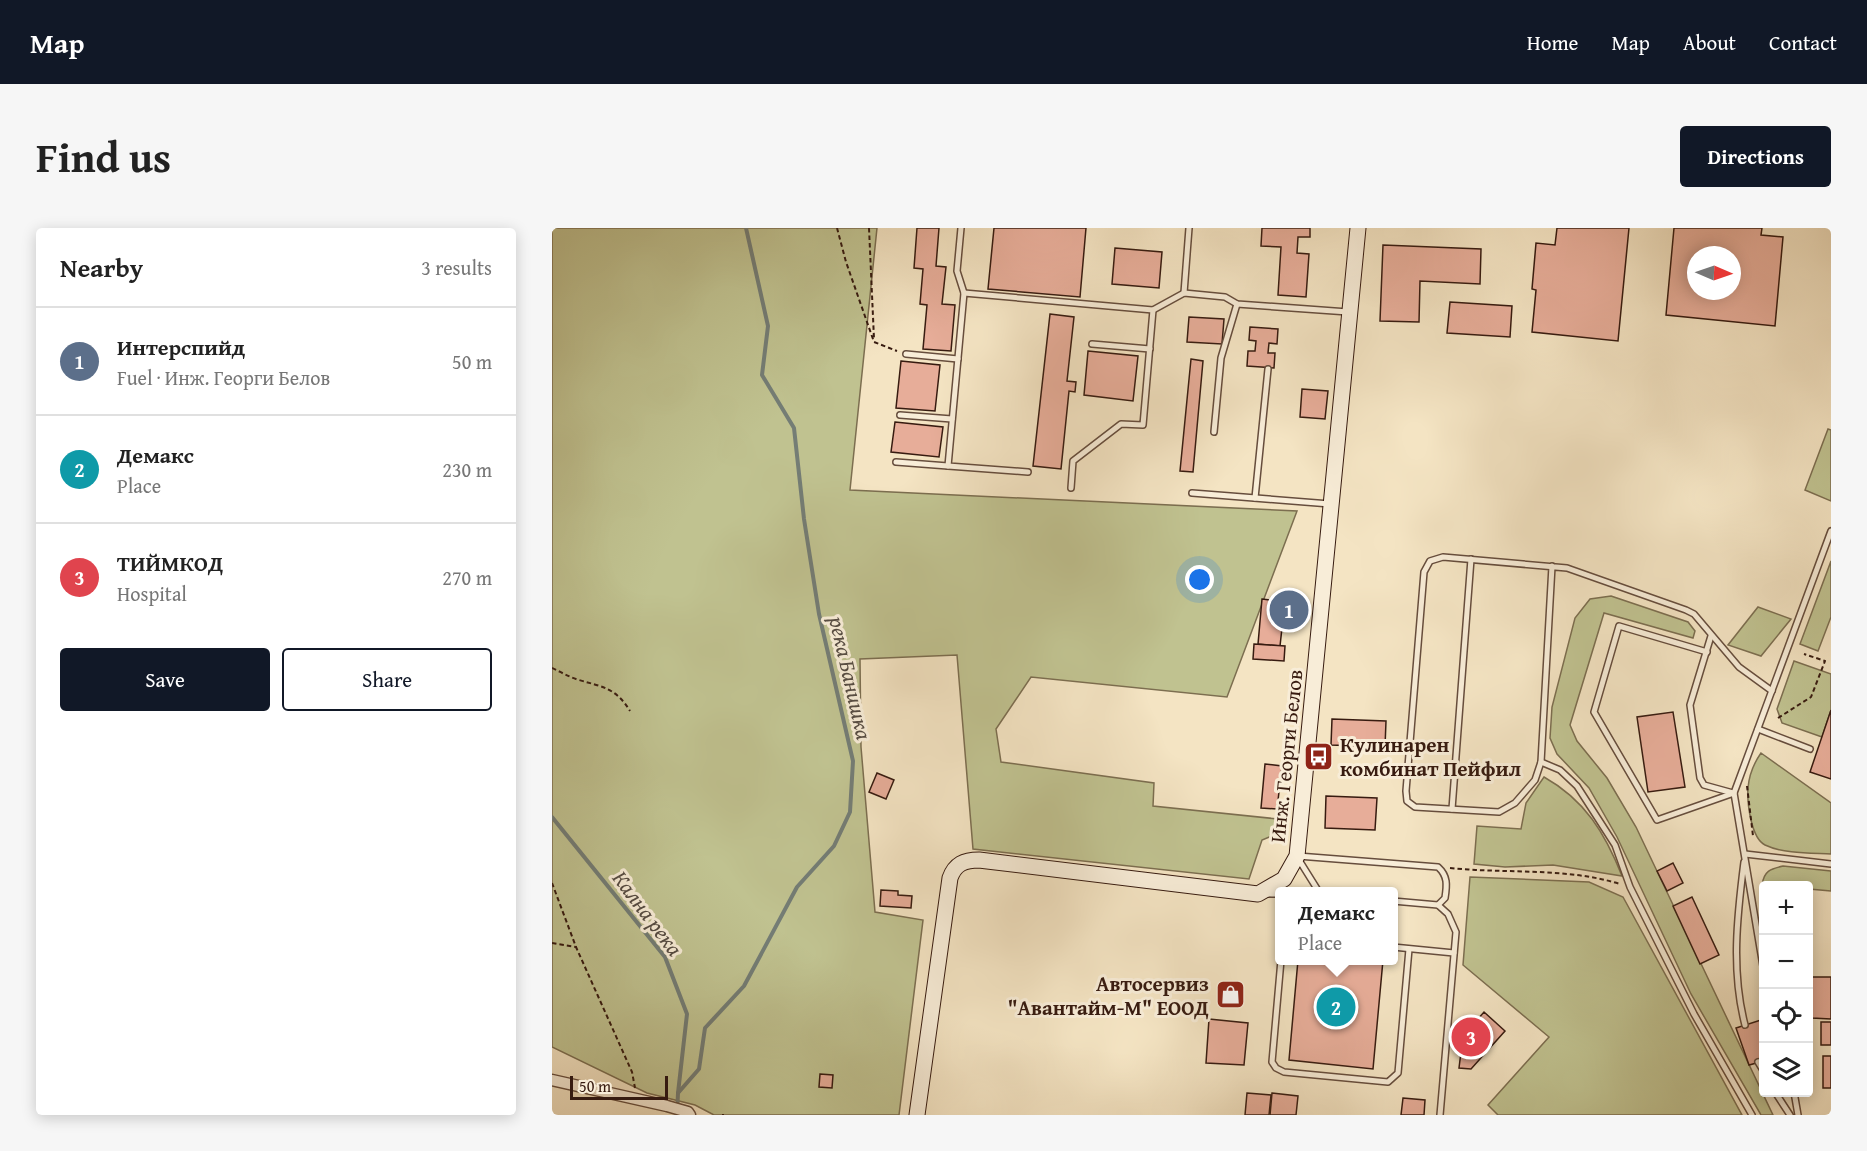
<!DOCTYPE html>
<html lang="en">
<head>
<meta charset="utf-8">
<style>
  :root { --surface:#fff; --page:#f6f6f6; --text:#222; --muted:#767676; --line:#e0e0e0; --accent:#111827 }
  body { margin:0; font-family:"Gentium Book Plus",serif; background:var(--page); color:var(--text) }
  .controls { position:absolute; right:18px; bottom:18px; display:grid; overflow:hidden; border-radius:6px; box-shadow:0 3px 15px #0003 }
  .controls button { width:54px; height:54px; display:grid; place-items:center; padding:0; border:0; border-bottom:2px solid var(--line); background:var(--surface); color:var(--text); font:30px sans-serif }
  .compass { position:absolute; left:1135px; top:18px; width:54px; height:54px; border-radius:50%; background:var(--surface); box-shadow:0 3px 15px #0003; rotate:92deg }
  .scale { position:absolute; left:18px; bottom:15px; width:98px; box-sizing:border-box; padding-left:6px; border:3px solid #371b10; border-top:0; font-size:16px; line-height:21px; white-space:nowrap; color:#371b10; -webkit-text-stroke:4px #f8edd8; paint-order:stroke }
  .you { position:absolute; left:648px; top:352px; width:21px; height:21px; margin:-15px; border:4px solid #fff; border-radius:50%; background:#1a73e8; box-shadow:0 0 0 9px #1a73e833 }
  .badge { display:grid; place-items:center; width:39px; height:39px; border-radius:50%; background:var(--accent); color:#fff; font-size:20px; font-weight:700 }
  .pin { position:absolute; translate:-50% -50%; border:3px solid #fff; box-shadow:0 2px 6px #0006 }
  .popup { position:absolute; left:723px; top:659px; width:123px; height:78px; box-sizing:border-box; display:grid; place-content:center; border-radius:6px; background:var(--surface); filter:drop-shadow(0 2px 4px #0005); font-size:20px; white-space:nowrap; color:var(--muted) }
  .popup b { font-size:22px; color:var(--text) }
  .popup::after { content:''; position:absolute; left:50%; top:100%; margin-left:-12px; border:12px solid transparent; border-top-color:var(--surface) }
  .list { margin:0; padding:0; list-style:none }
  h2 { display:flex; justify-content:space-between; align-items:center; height:78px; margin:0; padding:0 24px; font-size:26px }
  h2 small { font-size:20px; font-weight:400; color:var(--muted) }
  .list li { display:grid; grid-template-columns:39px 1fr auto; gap:18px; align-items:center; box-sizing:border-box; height:108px; padding:0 24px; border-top:2px solid var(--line) }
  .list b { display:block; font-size:22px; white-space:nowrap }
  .list p { margin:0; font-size:20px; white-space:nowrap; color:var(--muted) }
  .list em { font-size:20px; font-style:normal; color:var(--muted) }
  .actions { display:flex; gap:12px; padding:18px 24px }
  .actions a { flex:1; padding:14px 0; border:2px solid var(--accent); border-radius:6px; text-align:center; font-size:21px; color:var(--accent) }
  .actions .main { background:var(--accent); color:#fff }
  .icon { flex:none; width:33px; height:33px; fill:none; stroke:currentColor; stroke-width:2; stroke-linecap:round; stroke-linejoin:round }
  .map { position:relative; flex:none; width:1279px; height:887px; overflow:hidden; border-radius:6px }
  header { display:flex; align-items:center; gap:36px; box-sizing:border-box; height:84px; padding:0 30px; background:var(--accent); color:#fff }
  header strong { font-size:28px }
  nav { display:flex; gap:33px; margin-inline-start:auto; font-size:21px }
  .intro { display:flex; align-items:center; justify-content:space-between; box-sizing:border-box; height:144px; padding:0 36px }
  h1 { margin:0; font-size:42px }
  .button { padding:15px 27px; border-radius:6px; background:var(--accent); color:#fff; font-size:21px; font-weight:700 }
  main { display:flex; gap:36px; padding:0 36px }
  aside { flex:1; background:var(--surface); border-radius:6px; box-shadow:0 3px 15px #0003 }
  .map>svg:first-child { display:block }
  .green { fill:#c0c290; stroke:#7c6e50; stroke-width:1.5 }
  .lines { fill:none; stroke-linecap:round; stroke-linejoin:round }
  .stream { stroke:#747d75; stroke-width:4 }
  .building { fill:#e7ad99; stroke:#371b10; stroke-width:1.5; fill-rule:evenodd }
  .lane-casing { stroke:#664d3d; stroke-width:8 }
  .street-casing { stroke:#664d3d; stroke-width:13 }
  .secondary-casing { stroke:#371b10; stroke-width:17 }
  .path { stroke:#371b10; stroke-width:2; stroke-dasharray:4.5 3; stroke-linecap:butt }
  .lane { stroke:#f8edd8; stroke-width:5 }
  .street { stroke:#f8edd8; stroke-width:10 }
  .secondary { stroke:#f8edd8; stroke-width:15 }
  .labels { text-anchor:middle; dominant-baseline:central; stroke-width:6; stroke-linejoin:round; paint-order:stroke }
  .poi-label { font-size:21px; font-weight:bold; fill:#371b10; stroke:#f8edd8; text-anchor:start }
  .street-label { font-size:21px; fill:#371b10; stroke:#f8edd8 }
  .water-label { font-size:22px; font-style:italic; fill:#564c43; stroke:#f8edd8 }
</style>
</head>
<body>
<header>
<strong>Map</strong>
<nav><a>Home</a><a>Map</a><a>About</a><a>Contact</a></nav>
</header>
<div class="intro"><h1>Find us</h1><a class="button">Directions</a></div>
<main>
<aside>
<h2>Nearby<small>3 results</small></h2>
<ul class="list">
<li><span class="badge" style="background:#5c6f8a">1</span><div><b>Интерспийд</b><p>Fuel · Инж. Георги Белов</p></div><em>50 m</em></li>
<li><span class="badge" style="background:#0f9aa8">2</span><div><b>Демакс</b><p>Place</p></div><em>230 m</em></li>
<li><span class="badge" style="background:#e0444e">3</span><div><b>ТИЙМКОД</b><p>Hospital</p></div><em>270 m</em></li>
</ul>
<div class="actions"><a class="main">Save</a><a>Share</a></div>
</aside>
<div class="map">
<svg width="1279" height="887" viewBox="0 0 1279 887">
  <rect width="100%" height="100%" fill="#f4e4c3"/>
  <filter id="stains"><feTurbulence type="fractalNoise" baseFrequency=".00333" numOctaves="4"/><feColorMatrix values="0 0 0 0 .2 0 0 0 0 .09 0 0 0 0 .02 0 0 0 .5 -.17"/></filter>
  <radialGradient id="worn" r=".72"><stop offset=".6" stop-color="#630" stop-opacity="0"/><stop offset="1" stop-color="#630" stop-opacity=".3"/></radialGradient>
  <g class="green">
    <path d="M0,0H325L298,262L745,283L675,469L479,449L444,501L449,534L602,555L601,578L726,591L727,605L710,612L697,651L421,621L405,427L308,431L309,519L323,684L371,692L347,887H162L143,877L95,865L0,819Z"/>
    <path d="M1276,201L1279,202V273L1253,262Z"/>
    <path d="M1279,333V389L1266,423L1248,416Z"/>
    <path d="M1059,368L1136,394L1143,403L1141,410L1052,385L1018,497L1025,513L1055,550L1084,599L1221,887H1209L1139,766L1065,609L1037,560L1005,526L998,510L1000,479L1023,390L1038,371Z"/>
    <path d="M1206,379L1239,391L1209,428L1176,417Z"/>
    <path d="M1242,433L1279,446V482L1270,509L1230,495L1225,481Z"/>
    <path d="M1209,525L1279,575V626C1259,625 1232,626 1213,617C1199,610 1195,575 1196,560C1197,548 1202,535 1209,525Z"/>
    <path d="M992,549C1033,572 1053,605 1070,648L1001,637L953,639L922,636L925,598L969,601L974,575Z"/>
    <path d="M1231,638L1279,643V663L1257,661L1256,658L1210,657C1212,643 1218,641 1231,638Z"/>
    <path d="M918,649L1037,654L1071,669L1190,887H946L936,877L997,809L911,737Z"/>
  </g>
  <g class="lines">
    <g class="stream">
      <path d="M0,589L113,729L135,786L126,865L125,887"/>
      <path d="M126,865L147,841L153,800L192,758L245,659L282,618L298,584L301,533L267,386L252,291L242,200L210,147L216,98L194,0"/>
    </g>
  </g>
  <g class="building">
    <path d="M365,0H387L384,38L394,39L390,76L403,77L399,123L371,121L375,77L368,76L371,41L362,40Z"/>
    <path d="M442,0H534L528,69L436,61Z"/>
    <path d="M710,0H758V9H746L745,25L757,26L754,69L726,67L729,19L709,18Z"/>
    <path d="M1005,0H1077L1066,113L980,104L984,62L980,61L984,15L1003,17Z"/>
    <path d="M1122,0H1210L1209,7L1231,9L1223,98L1114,87ZM1144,27H1180V63H1144Z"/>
    <path d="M831,17L929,21L928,56L868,53L867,94L828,93Z"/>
    <path d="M563,20L610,24L607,60L560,56Z"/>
    <path d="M898,74L960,78L958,109L895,105Z"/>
    <path d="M498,86L522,89L515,153L524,154L523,164L517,163L509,241L481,238Z"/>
    <path d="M637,89L672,91L670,116L635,114Z"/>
    <path d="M698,99L726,101L725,116L717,115L716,125H723L722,140L695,138L696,123H703L704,113L697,112Z"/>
    <path d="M536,123L586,128L581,173L532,167Z"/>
    <path d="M639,131L651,133L641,244L628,243Z"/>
    <path d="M349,133L388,137L383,183L344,180Z"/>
    <path d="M750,161L776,163L773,191L748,189Z"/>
    <path d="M343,194L391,199L387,229L339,224Z"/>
    <path d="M710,371L750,376L749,393L731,391L728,418L706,416Z"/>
    <path d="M702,416L733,418L732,433L701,431Z"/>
    <path d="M1279,482V551L1258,544Z"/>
    <path d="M1121,484L1133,559L1096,564L1085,489Z"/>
    <path d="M780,491L834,493L833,519L779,517Z"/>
    <path d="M713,536L730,538L725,581L709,580Z"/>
    <path d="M325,545L342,552L334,571L317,564Z"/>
    <path d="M774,568L825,570L823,602L773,600Z"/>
    <path d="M1121,635L1131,655L1115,663L1105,643Z"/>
    <path d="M329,662L346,663V667L360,668L359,680L328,678Z"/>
    <path d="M1140,669L1167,727L1148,736L1121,678Z"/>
    <path d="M746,732H831L821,841L737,832Z"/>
    <path d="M1260,749H1279V791L1260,790Z"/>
    <path d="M932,784L953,803L919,841L907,840L911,808Z"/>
    <path d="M657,791L696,795L692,837L654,835Z"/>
    <path d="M1212,791V833L1197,837L1184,800Z"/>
    <rect x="1269" y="794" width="10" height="23"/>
    <rect x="1271" y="828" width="8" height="32"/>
    <path d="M268,846L281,847L280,860L267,859Z"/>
    <path d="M695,865L719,867L717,887H693Z"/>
    <path d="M720,865L746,868L744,887H718Z"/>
    <path d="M851,870L873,872L872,887H849Z"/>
  </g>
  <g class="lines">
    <defs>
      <g id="lane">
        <path d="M409,0L405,43L412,65"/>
        <path d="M632,65L637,0"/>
        <path d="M540,116L598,121"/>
        <path d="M354,126L406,131"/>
        <path d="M348,187L400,191"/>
        <path d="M662,204L669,130L685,76"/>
        <path d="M344,234L396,238"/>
        <path d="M476,244L396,238L412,65L601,82L632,65L673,69L685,76L796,84"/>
        <path d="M519,260L521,233L569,196L591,197L601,82"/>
        <path d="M640,265L778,276"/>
        <path d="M703,270L716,141"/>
        <path d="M1000,338L989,534L983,552L963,575L947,584L863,579L855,573L854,563L872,344L878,333L891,329L1015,340L1134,382L1142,386L1187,439L1220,463"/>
        <path d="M1159,408L1138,477L1148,550L1152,557L1181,565"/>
        <path d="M1155,424L1067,398L1042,484L1105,592L1182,565"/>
        <path d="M1206,501L1258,521"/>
        <path d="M989,534L1008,542L1025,558L1063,617L1078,659L1142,786L1200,887"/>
        <path d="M900,581L919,331"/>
        <path d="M1193,626L1279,636"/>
        <path d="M746,628L886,639C896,648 895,657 893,670L886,677"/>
        <path d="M747,632L767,664"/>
        <path d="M1192,634C1185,689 1179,743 1193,797"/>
        <path d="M714,666H727"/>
        <path d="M841,673L886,677L896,686L904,704L888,887"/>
        <path d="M841,719L902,725"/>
        <path d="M729,732L720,834L724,840L732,844L836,854L846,845L857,721"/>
        <path d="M1212,744L1182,565L1279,303"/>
        <path d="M1206,834L1212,844"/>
        <path d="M1223,864L1238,887"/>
        <path d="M1242,864L1246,887"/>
      </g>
      <path id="street" d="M0,852L115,878L136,884L138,887"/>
      <path id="secondary" d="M365,887L398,650C403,636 412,632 427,632L706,666L732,651L745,628L806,0"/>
    </defs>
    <use href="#lane" class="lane-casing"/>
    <use href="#street" class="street-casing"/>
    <use href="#secondary" class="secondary-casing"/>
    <g class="path">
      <path d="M285,0L294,34L322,114L345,123"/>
      <path d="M317,0L322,111"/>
      <path d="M0,440C9,444 17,449 27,452C51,459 64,460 78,483"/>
      <path d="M1226,490L1259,469L1273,433L1252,426"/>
      <path d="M1195,558L1201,608"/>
      <path d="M898,640C955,646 1013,639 1068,656"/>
      <path d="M0,655L24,719L80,844L83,860"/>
      <path d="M0,715L24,719"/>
      <path d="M170,887H172"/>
    </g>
    <use href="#lane" class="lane"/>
    <use href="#street" class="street"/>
    <use href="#secondary" class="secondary"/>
  </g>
  <defs>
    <symbol id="bus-square" viewBox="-11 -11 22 22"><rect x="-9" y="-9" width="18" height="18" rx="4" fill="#8f2418" stroke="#f8edd8"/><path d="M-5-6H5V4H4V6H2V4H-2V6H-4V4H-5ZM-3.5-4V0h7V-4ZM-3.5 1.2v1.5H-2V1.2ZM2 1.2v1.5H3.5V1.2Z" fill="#fff"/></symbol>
    <symbol id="shop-square" viewBox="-11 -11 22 22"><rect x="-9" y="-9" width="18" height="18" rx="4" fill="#8f2418" stroke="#f8edd8"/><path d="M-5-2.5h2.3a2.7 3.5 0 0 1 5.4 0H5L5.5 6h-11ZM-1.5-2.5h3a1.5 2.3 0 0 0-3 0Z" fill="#fff"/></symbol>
  </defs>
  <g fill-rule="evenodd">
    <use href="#bus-square" x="750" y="512" width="33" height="33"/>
    <use href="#shop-square" x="662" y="750" width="33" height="33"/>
  </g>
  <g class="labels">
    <g class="poi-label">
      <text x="788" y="516">Кулинарен<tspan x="788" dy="24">комбинат Пейфил</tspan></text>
      <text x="657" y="755" text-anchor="end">Автосервиз<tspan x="657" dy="24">"Авантайм-М" ЕООД</tspan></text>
    </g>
    <g class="street-label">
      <text transform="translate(734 528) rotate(-84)">Инж. Георги Белов</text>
    </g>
    <g class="water-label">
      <text transform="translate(299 450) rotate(77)">река Банишка</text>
      <text transform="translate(96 685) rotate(53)">Кална река</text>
    </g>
  </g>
  <rect width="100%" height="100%" filter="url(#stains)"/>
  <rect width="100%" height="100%" fill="url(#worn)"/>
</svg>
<div class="controls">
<button>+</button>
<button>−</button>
<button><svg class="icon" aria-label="locate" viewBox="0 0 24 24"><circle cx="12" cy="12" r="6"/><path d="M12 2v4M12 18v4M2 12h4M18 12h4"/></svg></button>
<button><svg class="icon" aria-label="layers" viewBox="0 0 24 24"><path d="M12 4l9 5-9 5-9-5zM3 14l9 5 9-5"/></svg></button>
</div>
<svg class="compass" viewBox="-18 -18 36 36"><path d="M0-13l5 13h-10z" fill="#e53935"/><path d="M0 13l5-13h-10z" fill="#767676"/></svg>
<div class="scale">50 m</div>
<div class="you"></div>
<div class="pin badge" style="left:737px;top:382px;background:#5c6f8a">1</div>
<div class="pin badge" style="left:784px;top:779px;background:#0f9aa8">2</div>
<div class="popup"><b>Демакс</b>Place</div>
<div class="pin badge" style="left:919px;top:809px;background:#e0444e">3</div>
</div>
</main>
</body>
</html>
